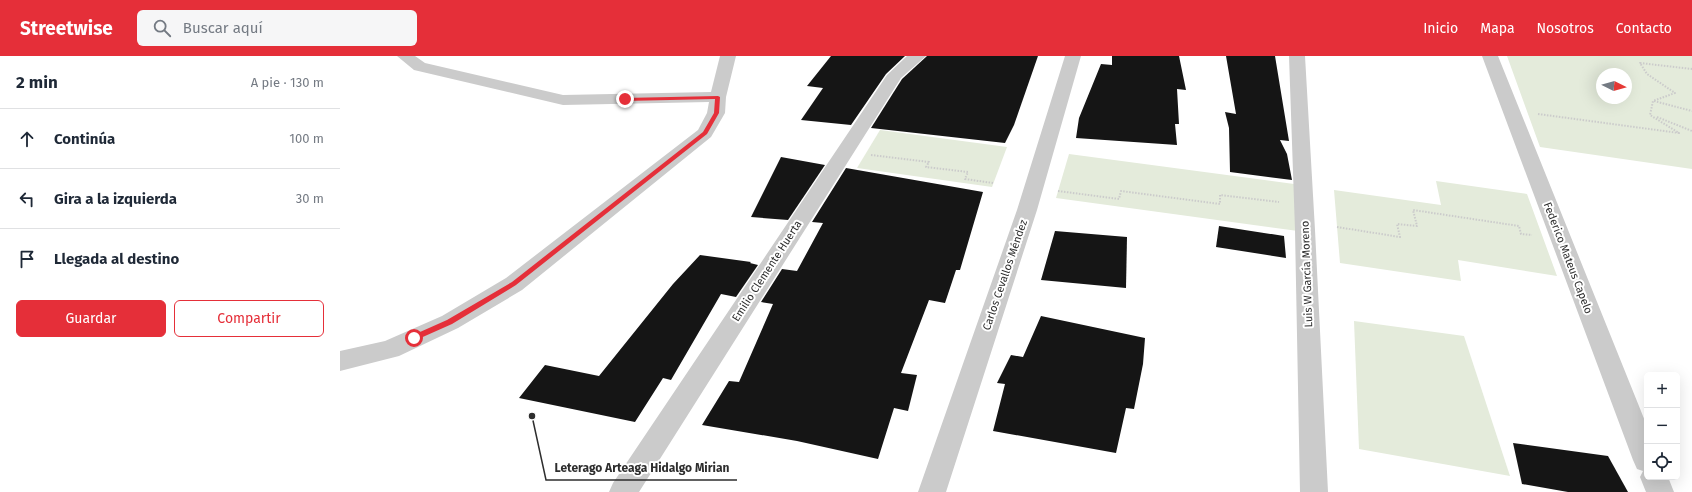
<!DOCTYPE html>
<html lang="es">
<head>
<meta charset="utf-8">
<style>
  :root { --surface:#fff; --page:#f6f6f7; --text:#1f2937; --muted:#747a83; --line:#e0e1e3; --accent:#e52f39 }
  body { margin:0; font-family:"Fira Sans",sans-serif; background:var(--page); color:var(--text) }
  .controls { position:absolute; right:12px; bottom:12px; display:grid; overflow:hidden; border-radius:6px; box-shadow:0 4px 16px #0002 }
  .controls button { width:36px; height:36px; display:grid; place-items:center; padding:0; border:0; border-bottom:1px solid var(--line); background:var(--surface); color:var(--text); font:20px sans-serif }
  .compass { position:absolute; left:1256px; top:12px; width:36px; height:36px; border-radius:50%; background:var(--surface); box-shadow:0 4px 16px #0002; rotate:95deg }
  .stop { position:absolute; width:12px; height:12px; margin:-9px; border:3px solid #e52f39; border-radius:50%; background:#fff }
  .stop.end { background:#e52f39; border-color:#fff; box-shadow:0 1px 4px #0008 }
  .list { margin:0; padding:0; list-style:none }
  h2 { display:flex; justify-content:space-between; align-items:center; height:52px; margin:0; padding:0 16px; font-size:17px }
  h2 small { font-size:13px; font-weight:400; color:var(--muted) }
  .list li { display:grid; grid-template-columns:26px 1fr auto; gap:12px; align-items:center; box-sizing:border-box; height:60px; padding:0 16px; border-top:1px solid var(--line) }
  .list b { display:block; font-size:15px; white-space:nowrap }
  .list em { font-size:13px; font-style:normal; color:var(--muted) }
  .actions { display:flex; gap:8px; padding:12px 16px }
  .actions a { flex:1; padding:9px 0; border:1px solid var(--accent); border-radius:6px; text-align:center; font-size:14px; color:var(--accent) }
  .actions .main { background:var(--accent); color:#fff }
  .icon { flex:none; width:22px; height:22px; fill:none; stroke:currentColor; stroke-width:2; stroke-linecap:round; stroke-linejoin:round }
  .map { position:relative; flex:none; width:1352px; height:436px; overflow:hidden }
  header { display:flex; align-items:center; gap:24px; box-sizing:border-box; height:56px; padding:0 20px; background:var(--accent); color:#fff }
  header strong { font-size:19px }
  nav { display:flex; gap:22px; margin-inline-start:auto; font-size:14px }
  .search { width:280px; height:36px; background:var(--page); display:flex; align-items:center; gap:10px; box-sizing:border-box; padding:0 14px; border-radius:6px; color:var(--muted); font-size:15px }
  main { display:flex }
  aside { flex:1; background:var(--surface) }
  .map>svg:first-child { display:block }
  .green { fill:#e4ebdb; fill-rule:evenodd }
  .building { fill:#151515 }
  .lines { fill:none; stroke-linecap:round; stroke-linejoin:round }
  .path { stroke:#cbcbcb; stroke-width:2; stroke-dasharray:1.5 1.5; stroke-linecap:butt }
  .minor { fill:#cbcbcb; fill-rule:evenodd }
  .route { fill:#e52f39 }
  .labels { text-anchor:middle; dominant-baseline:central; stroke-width:4; stroke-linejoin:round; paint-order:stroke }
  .street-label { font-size:11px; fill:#2e2e2e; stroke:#fff }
  .leader { fill:none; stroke:#2e2e2e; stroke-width:1.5 }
  .callout-dot { fill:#2e2e2e; stroke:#fff; stroke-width:1.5 }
  .callout-label { font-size:12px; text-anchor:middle; font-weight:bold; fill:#2e2e2e; stroke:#fff; stroke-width:4; stroke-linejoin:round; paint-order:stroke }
</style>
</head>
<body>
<header>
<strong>Streetwise</strong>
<div class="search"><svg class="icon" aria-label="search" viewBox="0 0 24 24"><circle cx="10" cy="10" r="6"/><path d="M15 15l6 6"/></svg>Buscar aquí</div>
<nav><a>Inicio</a><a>Mapa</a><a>Nosotros</a><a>Contacto</a></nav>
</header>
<main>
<aside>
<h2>2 min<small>A pie · 130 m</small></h2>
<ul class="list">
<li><svg class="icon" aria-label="ahead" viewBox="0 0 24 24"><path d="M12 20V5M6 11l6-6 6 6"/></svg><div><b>Continúa</b></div><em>100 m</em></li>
<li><svg class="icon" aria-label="left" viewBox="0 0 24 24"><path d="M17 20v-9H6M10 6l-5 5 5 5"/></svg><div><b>Gira a la izquierda</b></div><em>30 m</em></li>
<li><svg class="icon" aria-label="arrive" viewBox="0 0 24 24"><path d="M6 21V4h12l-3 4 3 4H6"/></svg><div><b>Llegada al destino</b></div></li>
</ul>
<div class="actions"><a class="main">Guardar</a><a>Compartir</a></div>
</aside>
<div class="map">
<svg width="1352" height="436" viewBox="0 0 1352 436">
  <rect width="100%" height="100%" fill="#fff"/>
  <g class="green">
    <path d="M1167,0H1352V113L1200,91ZM1262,18H1286V42H1262Z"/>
    <path d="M540,74L667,91L652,131L517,112Z"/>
    <path d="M729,98L954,128L958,175L716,142Z"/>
    <path d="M1096,125L1187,138L1217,220L1118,204L1121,225L1000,207L994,134L1101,149Z"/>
    <path d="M1014,265L1124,280L1170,420L1019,393Z"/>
  </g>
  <g class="building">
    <path d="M491,0H565L546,18L511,69L461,64L483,32L467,30Z"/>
    <path d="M587,0H698L674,69L665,87L531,72L562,23Z"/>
    <path d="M772,0H839L846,34L837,33L839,68H835L837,89L736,82L739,62L761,8L772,9Z"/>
    <path d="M886,0H935L949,85L940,84L947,98L952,124L890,116L889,72L885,56L896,58Z"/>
    <path d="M441,101L485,109L448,164L411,161Z"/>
    <path d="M506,112L643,136L620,214H616L605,247L589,244L561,317L577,319L568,355L554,352L538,403L457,385L362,369L389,325L399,326L433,248L421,246L442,213L457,215L483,167L472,166Z"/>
    <path d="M879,170L944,180L946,202L876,191Z"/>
    <path d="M715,175L787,181L786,232L701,224Z"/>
    <path d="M360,199L411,206L410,207L418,209L396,241L381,238L331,324L323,322L295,366L179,342L205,309L259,320L333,228Z"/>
    <path d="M701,260L805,282L803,308L794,353L786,352L776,397L653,375L665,328L657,327L671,299L683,301Z"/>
    <path d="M1173,387L1268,400L1288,436H1228L1182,428Z"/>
  </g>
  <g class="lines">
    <g class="path">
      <path d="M1314,45L1352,55"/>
      <path d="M1198,58L1339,77L1310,59L1313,45L1335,37L1307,18L1300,7L1352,13"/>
      <path d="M1317,61L1352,75"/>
      <path d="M531,99L589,106L586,111L628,116L625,123L653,127"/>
      <path d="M718,135L779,143L781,135L880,148V139L939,146"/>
      <path d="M997,171L1060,181L1057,168L1077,170L1073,154L1179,170L1181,178L1192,179"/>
    </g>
    <g class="minor">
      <path d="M57,0H75L85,7L223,39L371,36L380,0H396L386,41L385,57L371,81L182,234L118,272L59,300L0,315V295L45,285L102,260L166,222L358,74L367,57L369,46L223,49L74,14Z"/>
      <path d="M567,0H586L561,22L299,436H269L273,427L547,19Z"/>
      <path d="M725,0H741L697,154L606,436H578L677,154Z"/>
      <path d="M949,0H965L975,174L988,436H960L955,174Z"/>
      <path d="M1142,0H1158L1307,370V421H1328L1334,436H1306L1300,421L1303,415L1297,413L1293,404Z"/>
    </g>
  </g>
  <path class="route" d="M378,40L380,41L379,57L367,78L176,229L112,268L76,284H71V280L107,264L172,226L363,76L374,57L375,43L285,45L282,43L283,42Z"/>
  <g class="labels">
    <g class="street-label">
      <text transform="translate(1228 202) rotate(69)">Federico Mateus Capelo</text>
      <text transform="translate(427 215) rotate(-57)">Emilio Clemente Huerta</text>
      <text transform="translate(967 218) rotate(-92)">Luis W García Moreno</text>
      <text transform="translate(665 219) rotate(-71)">Carlos Cevallos Méndez</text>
    </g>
  </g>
  <path class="leader" d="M192 360L206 424H397"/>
  <circle class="callout-dot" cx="192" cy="360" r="4"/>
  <g class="callout-label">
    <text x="302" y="416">Leterago Arteaga Hidalgo Mirian</text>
  </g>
</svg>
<div class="controls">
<button>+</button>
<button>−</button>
<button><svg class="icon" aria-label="locate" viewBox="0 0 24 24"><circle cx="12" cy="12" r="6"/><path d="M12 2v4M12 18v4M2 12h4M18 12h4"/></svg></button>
</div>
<svg class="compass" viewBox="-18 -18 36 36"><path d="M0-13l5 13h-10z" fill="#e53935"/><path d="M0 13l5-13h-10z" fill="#747a83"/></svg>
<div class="stop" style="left:74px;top:282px"></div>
<div class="stop end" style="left:285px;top:43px"></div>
</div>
</main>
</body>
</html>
